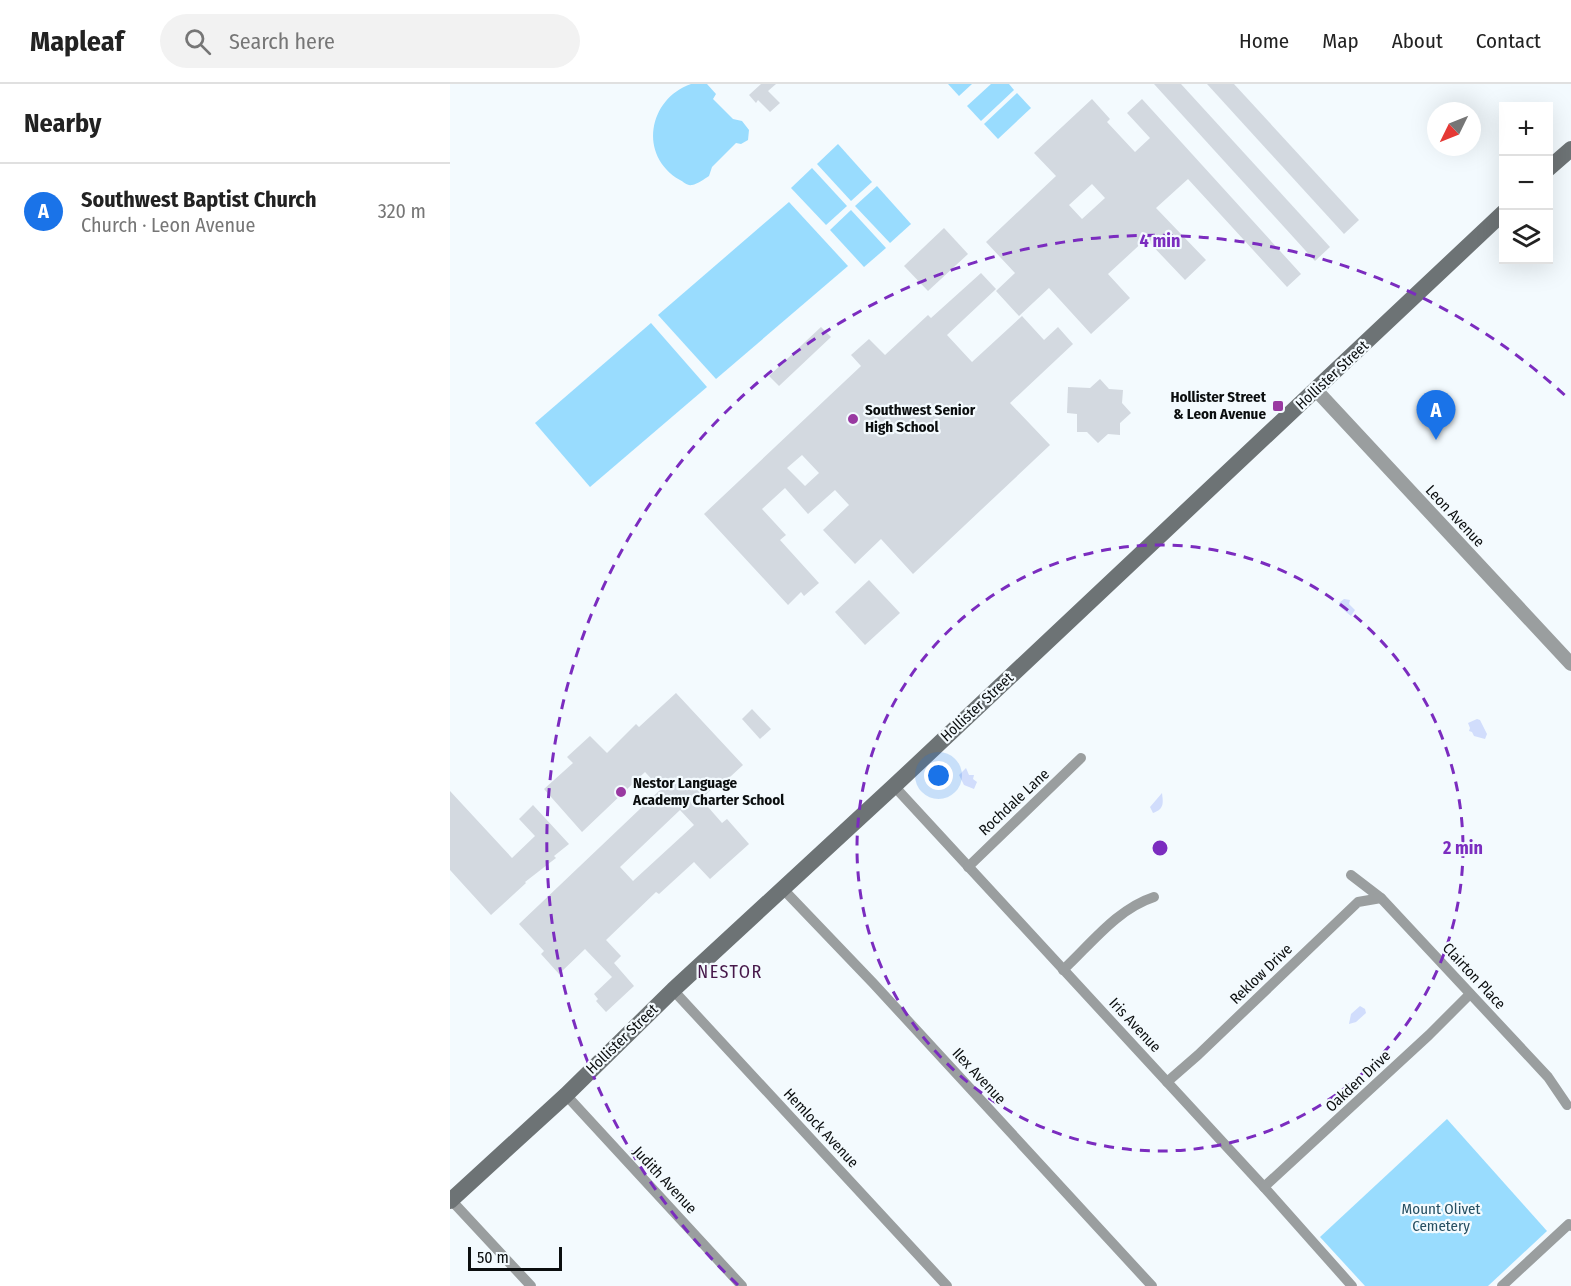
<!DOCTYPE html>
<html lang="en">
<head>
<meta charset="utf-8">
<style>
  :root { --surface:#fff; --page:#f2f2f2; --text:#222; --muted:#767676; --line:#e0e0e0; --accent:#1a73e8 }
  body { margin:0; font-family:"Fira Sans Condensed",sans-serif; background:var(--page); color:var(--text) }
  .controls { position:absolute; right:18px; top:18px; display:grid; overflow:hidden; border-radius:0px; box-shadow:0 6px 24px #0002 }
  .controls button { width:54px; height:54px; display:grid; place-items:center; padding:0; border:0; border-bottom:2px solid var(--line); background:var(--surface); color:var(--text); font:30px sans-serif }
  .compass { position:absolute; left:977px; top:18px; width:54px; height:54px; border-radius:50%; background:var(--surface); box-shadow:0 6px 24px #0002; rotate:227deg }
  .scale { position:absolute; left:18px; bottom:15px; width:94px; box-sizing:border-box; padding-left:6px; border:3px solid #0b0e0f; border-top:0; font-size:16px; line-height:21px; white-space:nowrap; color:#0b0e0f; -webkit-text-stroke:4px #f3fafe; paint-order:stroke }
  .you { position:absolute; left:489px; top:692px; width:21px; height:21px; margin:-15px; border:4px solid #fff; border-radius:50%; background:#1a73e8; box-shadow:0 0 0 9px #1a73e833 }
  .badge { display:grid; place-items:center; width:39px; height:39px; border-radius:50%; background:var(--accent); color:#fff; font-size:20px; font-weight:700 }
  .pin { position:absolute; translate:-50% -50px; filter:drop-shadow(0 2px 3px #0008) }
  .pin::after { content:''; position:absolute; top:32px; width:21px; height:18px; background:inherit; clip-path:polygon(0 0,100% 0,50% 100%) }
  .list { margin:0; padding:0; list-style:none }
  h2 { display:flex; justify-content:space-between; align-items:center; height:78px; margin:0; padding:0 24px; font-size:26px }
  h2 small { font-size:20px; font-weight:400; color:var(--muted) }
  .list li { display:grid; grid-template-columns:39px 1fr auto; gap:18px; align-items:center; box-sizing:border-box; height:96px; padding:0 24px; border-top:2px solid var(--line) }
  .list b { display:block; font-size:22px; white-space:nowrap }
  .list p { margin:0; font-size:20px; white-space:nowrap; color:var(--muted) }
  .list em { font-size:20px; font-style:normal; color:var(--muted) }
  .icon { flex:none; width:33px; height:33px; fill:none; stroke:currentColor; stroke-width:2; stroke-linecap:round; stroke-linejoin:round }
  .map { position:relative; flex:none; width:1121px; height:1202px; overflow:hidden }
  header { display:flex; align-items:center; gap:36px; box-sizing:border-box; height:84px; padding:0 30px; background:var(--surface); border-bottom:2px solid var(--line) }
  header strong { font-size:28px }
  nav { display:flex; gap:33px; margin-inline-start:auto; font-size:21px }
  .search { width:420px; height:54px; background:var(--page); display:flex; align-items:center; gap:15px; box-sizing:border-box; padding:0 21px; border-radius:33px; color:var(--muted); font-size:22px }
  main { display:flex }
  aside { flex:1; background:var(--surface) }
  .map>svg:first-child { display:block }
  .green { fill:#99dcfe }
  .water { fill:#d1ddfc }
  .building { fill:#d3d9e0; fill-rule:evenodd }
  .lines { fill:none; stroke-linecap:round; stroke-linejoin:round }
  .minor { stroke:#9a9e9f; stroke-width:10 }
  .tertiary { stroke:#9a9e9f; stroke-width:14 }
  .secondary { stroke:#6d7375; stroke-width:16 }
  .ring { fill:none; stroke:#7b2cbf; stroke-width:3; stroke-dasharray:10 8 }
  .poi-dot { fill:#9939a1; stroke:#f3fafe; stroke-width:2 }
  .labels { text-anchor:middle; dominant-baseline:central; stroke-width:4.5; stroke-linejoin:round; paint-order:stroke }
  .street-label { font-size:15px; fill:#0b0e0f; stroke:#f3fafe }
  .poi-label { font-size:15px; font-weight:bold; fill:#0b0e0f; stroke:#f3fafe; text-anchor:start }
  .park-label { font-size:15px; fill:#264f62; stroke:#f3fafe }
  .quarter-label { font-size:18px; letter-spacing:1.5px; fill:#46184a; stroke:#f3fafe }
  .centre { fill:#7b2cbf; stroke:#f3fafe; stroke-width:3 }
  .ring-label { font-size:18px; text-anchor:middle; font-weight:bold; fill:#7b2cbf; stroke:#f3fafe; stroke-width:4.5; stroke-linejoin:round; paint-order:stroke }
</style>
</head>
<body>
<header>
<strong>Mapleaf</strong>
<div class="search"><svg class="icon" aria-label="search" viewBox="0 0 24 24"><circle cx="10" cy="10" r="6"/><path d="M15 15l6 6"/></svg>Search here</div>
<nav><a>Home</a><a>Map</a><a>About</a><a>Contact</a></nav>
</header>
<main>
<aside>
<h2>Nearby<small></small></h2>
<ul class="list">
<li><span class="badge">A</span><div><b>Southwest Baptist Church</b><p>Church · Leon Avenue</p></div><em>320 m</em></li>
</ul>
</aside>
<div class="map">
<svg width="1121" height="1202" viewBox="0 0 1121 1202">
  <rect width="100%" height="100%" fill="#f3fafe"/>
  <g class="green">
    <path d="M241,0H257L266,10L263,15L283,35L292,37L299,46L298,56L291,60L286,59L262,83L259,92C254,95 248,100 242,101C237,102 234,98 230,96C188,72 198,15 241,0Z"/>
    <path d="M498,0H522L509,12Z"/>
    <path d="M541,0H559L564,6L531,37L517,22Z"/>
    <path d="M567,9L581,24L548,55L534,40Z"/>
    <path d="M388,60L422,98L401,117L367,80Z"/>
    <path d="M362,84L397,122L376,141L341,104Z"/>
    <path d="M427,102L461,140L440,159L405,122Z"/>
    <path d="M339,118L398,182L266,295L208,231Z"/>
    <path d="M401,126L436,164L414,183L380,146Z"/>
    <path d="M201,239L257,303L140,403L85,339Z"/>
    <path d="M997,1035L1097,1147L1038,1202H915L870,1153Z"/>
  </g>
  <g class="water">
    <path d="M894,515L900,516L899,520L905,526L901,532L889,522V519Z"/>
    <path d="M1027,635L1030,636L1037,650L1035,655L1024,652L1022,648L1019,647L1020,644L1018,639Z"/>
    <path d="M516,684L519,691H524L523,695L527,698L524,705L514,701L509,691Z"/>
    <path d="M712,709C713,718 715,725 703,729L700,723Z"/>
    <path d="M910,922L915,925L916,929L906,938L899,940L901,930Z"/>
  </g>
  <g class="building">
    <path d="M311,0H326L318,7L330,19L320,28L308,16L306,19L299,11Z"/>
    <path d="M704,0H731L880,163L865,177Z"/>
    <path d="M757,0H784L909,136L894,150Z"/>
    <path d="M642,15L660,35L657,38L685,68L700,54L677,29L692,15L851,190L837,203L738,95L706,124L756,176L735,196L696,155L658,190L680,214L641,250L599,204L569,232L546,207L565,189L536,158L606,92L584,69ZM642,100L655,114L632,135L619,121Z"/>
    <path d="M494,144L518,170L478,207L454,182Z"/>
    <path d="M531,189L546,205L497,251L522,278L572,232L594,256L608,243L623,260L560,319L600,361L463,490L431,455L405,480L373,446L399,421L385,406L358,430L335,404L312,425L336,451L330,456L369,499L354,512L351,508L338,521L254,430L411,282L401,271L419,255L435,271L478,231L481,234ZM352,371L369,389L355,402L337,384Z"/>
    <path d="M371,243L381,253L329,302L319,292Z"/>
    <path d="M650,295L659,305L673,306L672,319L681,329L670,339V351L658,350L648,359L637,348H627V330L617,329L618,303L640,304Z"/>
    <path d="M419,496L450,529L415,561L385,528Z"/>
    <path d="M226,609L293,681L268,704L266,701L251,715L272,739L277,735L299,760L260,795L244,778L209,810L206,808L156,856L171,872L164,879L184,902L156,928L146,917L148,915L144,910L162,893L135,865L109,890L91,870L94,867L69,840L211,705L195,688L132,748L94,705L123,679L117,673L140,652L157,669L186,640L189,643ZM230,726L244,741L183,797L170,783Z"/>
    <path d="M302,625L321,645L310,655L292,635Z"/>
    <path d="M0,707L62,774L85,752L69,735L83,721L119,760L104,772L106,774L75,798L76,799L41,831L0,786Z"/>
  </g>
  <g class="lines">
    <g class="minor">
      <path d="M444,702L814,1103L902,1202"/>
      <path d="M518,783L631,674"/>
      <path d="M901,791L931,814L1098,993L1117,1021"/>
      <path d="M332,804L423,899L702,1202"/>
      <path d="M613,886C641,860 667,825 704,813"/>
      <path d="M223,906L497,1202"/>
      <path d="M717,998L748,971L908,818L931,814"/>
      <path d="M116,1011L292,1202"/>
      <path d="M814,1103L979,951L1020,910"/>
      <path d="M1,1116L81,1202"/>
      <path d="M1052,1202L1119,1140L1121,1142"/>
    </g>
    <path class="tertiary" d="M866,306L1121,580"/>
    <g class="secondary">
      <path d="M1098,85L1121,65"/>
      <path d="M0,1117L116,1011L223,906L444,702L1054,128"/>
    </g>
  </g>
  <g class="ring">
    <circle cx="710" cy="764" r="303"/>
    <path d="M288 1201A607 607 0 0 1 1120 316"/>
  </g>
  <g class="poi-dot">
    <rect x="822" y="316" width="12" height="12" rx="3"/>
    <circle cx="403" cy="335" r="6"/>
    <circle cx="171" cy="708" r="6"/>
  </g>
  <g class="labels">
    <g class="street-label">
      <text transform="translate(882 291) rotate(-43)">Hollister Street</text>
      <text transform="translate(1005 432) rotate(47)">Leon Avenue</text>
      <text transform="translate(527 623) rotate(-43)">Hollister Street</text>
      <text transform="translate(564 718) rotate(-43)">Rochdale Lane</text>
      <text transform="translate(811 890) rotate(-44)">Reklow Drive</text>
      <text transform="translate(1024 892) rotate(47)">Clairton Place</text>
      <text transform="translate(685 941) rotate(47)">Iris Avenue</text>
      <text transform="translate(172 955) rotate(-44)">Hollister Street</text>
      <text transform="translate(529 992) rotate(47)">Ilex Avenue</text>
      <text transform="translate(908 997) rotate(-43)">Oakden Drive</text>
      <text transform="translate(371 1044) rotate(47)">Hemlock Avenue</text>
      <text transform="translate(215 1096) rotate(47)">Judith Avenue</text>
    </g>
    <g class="poi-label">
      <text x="816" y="313" text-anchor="end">Hollister Street<tspan x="816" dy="17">&amp; Leon Avenue</tspan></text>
      <text x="415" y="326">Southwest Senior<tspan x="415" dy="17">High School</tspan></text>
      <text x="183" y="699">Nestor Language<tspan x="183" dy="17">Academy Charter School</tspan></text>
    </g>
    <g class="park-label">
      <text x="991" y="1125">Mount Olivet<tspan x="991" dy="17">Cemetery</tspan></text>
    </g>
    <g class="quarter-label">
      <text x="280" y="888">NESTOR</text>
    </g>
  </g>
  <circle cx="710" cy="764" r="9" class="centre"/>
  <g class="ring-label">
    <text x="710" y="163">4 min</text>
    <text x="1013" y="770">2 min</text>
  </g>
</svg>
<div class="controls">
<button>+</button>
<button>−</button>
<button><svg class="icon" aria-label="layers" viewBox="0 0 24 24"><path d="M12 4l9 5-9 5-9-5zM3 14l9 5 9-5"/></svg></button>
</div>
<svg class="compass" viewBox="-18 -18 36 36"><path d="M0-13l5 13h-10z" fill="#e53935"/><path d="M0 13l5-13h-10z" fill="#767676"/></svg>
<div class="scale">50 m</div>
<div class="you"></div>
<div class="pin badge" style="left:986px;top:356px">A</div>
</div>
</main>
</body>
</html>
